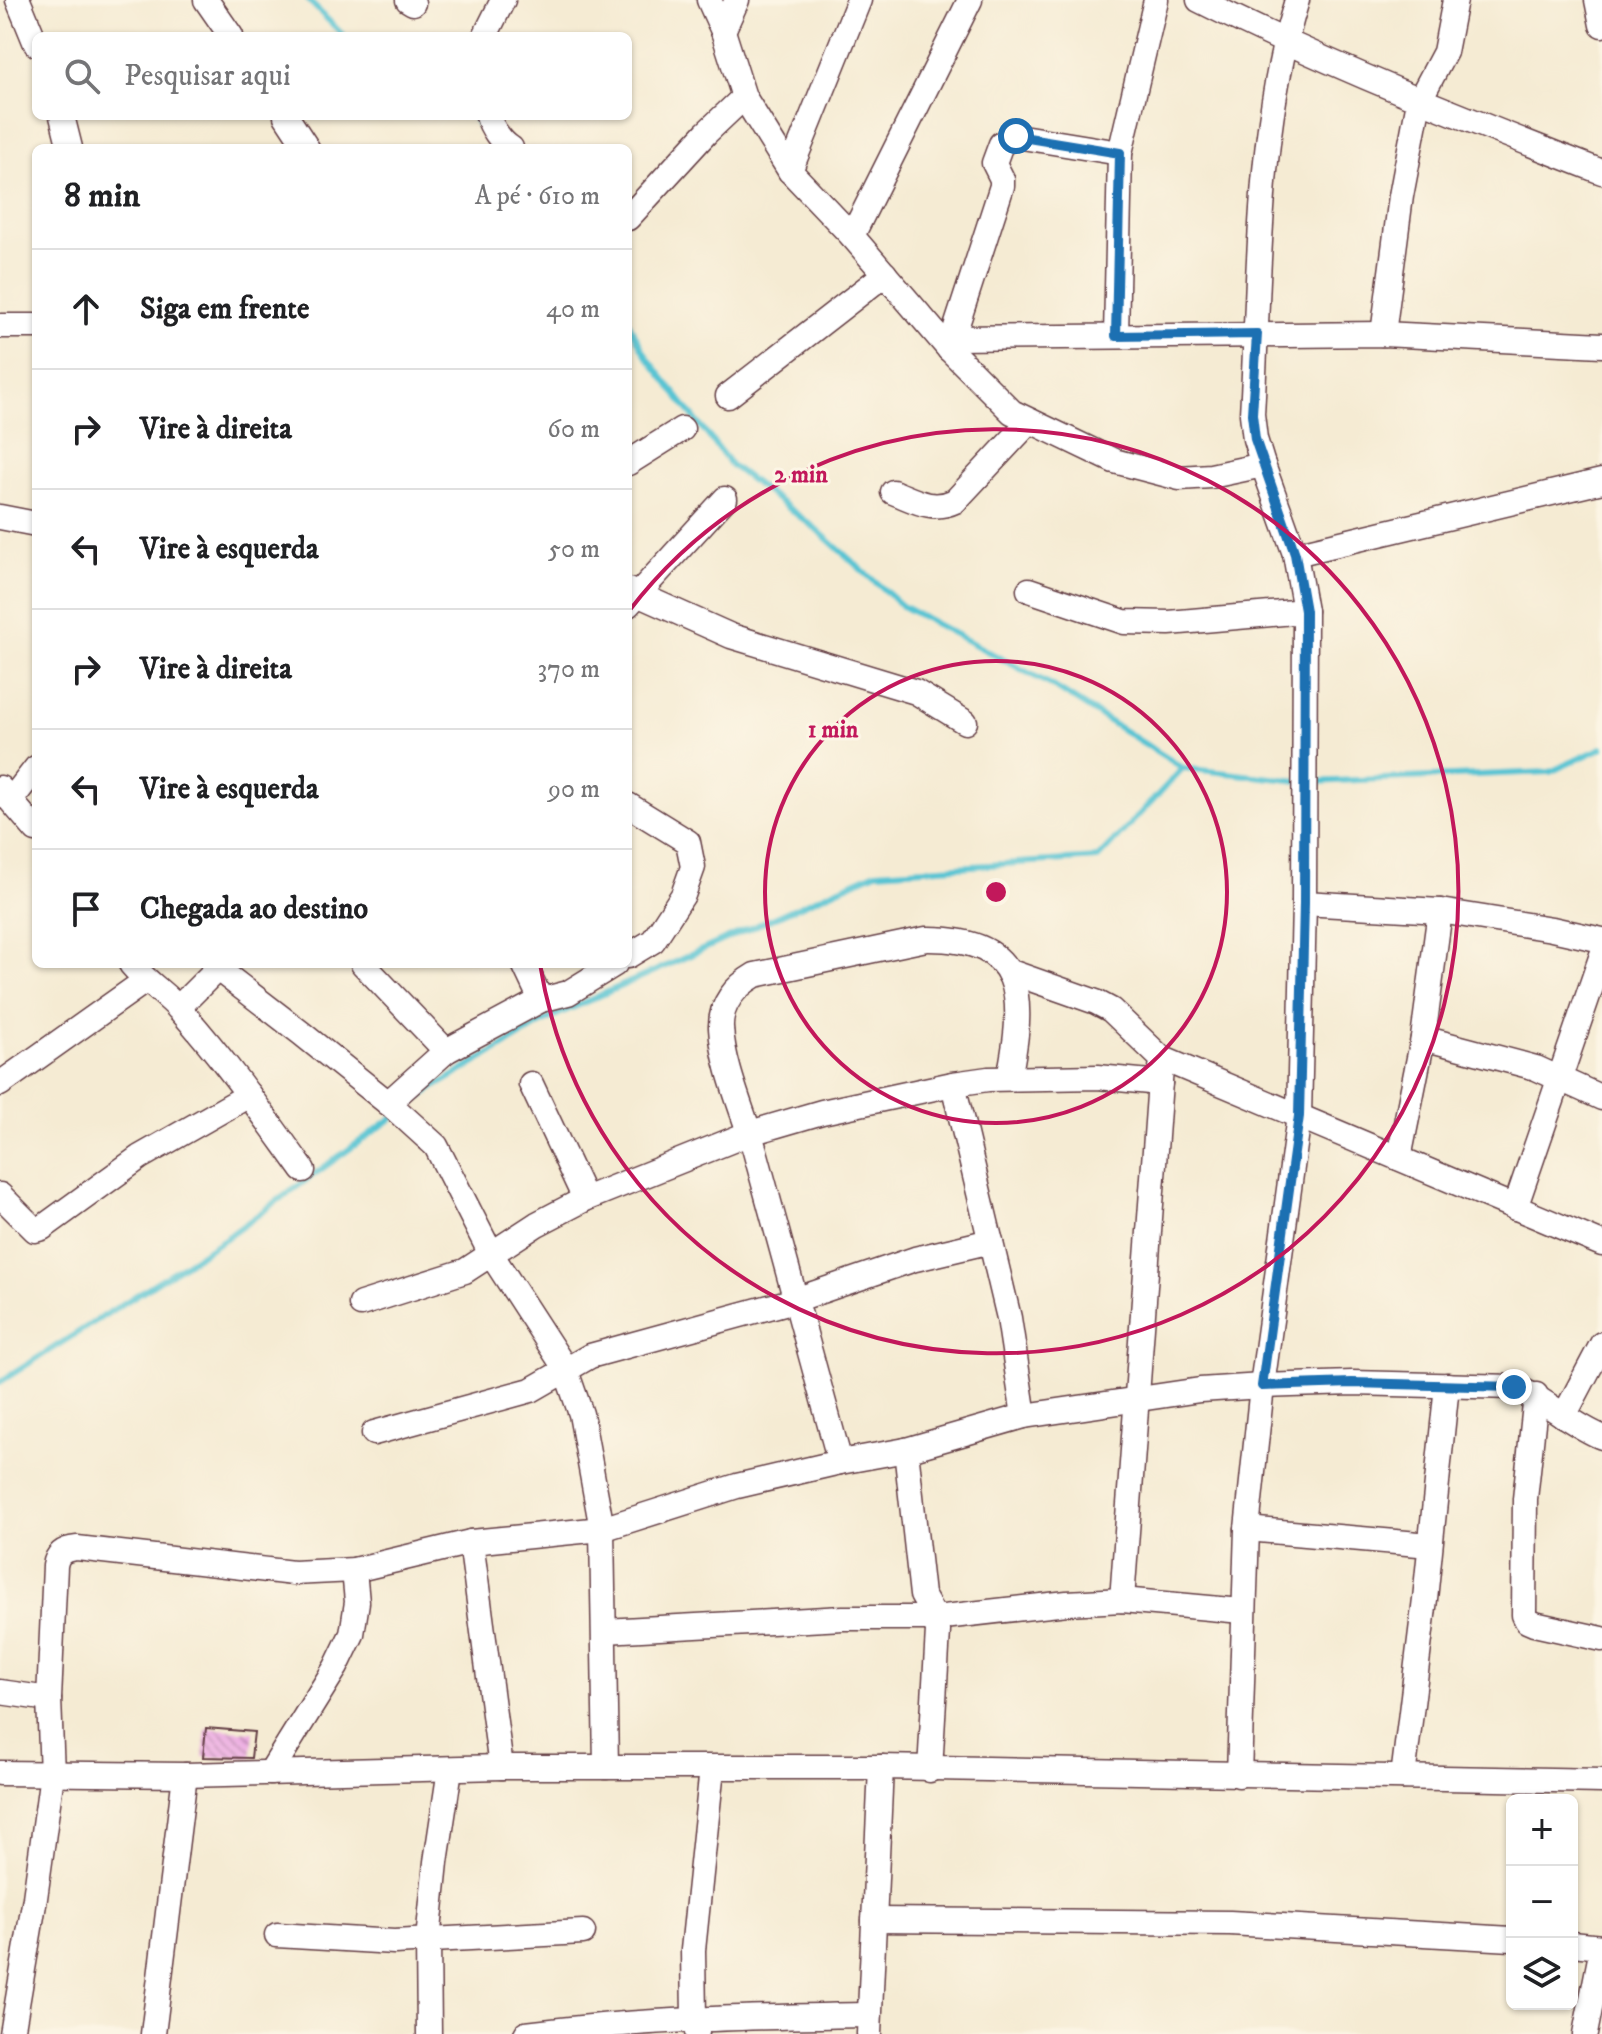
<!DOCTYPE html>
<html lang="pt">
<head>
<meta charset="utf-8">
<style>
  :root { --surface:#fff; --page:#f2f2f2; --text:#202124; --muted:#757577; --line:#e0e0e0 }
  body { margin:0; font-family:"IM FELL DW Pica",serif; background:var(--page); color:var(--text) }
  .controls { position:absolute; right:24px; bottom:24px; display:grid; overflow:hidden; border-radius:12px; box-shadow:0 2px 6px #0004 }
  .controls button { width:72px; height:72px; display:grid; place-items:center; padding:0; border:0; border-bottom:2px solid var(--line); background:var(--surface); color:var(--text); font:40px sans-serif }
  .stop { position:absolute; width:24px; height:24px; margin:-18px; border:6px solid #1f6fb2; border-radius:50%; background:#fff }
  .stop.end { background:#1f6fb2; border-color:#fff; box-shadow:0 2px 8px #0008 }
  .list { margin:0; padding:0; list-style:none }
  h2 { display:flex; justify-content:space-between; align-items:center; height:104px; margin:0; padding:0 32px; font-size:34px }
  h2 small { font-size:26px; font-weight:400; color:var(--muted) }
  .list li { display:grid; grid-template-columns:52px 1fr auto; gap:24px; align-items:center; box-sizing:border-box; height:120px; padding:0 32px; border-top:2px solid var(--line) }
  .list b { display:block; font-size:30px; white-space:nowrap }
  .list em { font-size:26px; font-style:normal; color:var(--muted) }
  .icon { flex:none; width:44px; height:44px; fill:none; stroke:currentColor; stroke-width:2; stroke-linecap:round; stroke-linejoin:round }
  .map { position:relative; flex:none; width:1602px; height:2034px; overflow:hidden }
  .search { position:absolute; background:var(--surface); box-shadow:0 2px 6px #0004; left:32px; top:32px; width:600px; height:88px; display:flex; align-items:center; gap:20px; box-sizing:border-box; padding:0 28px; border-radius:12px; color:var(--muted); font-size:30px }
  .panel { position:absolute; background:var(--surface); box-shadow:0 2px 6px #0004; left:32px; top:144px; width:600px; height:824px; border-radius:12px }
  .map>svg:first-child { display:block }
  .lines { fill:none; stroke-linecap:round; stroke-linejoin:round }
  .stream { stroke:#59c4d3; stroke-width:6 }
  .building { fill:url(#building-back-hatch) }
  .minor-casing { stroke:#643e44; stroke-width:27 }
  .minor { stroke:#fff; stroke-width:24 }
  .route { stroke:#1f6fb2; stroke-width:10 }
  .ring { fill:none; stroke:#c2185b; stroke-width:4 }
  .centre { fill:#c2185b; stroke:#fcf5e5; stroke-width:4 }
  .ring-label { font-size:24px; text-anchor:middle; font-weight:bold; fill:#c2185b; stroke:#fcf5e5; stroke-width:6; stroke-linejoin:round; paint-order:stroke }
</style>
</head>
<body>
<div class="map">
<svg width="1602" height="2034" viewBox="0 0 1602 2034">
  <defs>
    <pattern id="building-back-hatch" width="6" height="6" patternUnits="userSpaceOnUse" patternTransform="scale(2)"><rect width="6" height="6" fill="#ecabe2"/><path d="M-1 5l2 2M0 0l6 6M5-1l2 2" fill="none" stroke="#c18bb7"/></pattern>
  </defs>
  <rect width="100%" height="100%" fill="#fcf5e5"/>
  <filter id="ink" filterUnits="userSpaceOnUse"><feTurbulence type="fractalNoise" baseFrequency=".0125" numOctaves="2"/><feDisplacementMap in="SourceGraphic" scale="16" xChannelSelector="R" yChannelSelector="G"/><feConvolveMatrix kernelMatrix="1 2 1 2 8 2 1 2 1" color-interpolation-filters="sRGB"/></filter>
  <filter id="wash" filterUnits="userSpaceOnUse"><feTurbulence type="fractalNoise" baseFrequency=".006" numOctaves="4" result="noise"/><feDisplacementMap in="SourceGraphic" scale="32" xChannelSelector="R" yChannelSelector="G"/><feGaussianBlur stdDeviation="1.8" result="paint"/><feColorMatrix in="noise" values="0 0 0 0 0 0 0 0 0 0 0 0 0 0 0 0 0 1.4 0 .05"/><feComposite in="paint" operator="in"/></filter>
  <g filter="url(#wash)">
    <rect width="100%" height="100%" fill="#f5ebd3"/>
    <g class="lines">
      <g class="stream">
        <path d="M308,0L344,36"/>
        <path d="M473,116L481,130"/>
        <path d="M628,322L647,357L731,465L815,528L902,606L1053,686L1183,768"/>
        <path d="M1311,782L1550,772L1602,748"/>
        <path d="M404,1109L430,1090L552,1017L876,872L1098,858L1183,768L1299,781"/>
        <path d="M0,1382L226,1238L395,1116"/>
      </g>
    </g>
    <g id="blocks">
      <path class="building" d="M206,1728L254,1732L251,1758L203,1757Z"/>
    </g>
  </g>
  <g filter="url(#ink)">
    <use href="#blocks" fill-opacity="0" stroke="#643e44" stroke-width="2"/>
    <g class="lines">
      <defs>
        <g id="minor">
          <path d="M18,0L36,44"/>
          <path d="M206,0L231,36"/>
          <path d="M408,0L413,3"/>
          <path d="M709,0L723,31L744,97L790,171L852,236L949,349L1012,412L1114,461L1179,478L1211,476L1263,465"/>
          <path d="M1199,0C1330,66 1466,119 1602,172"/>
          <path d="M1597,0L1602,25"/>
          <path d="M723,31L737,0"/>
          <path d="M485,36L503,0"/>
          <path d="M62,116L70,148"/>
          <path d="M286,116L307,148"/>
          <path d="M488,116C491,127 501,142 511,148"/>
          <path d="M790,171L859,0"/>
          <path d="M628,218L706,133L744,97"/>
          <path d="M852,236L970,0"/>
          <path d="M0,326H36"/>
          <path d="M1383,334L1401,196L1419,101L1445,52L1455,0"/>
          <path d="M1116,336L1120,153L1156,0"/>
          <path d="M953,338L1383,334L1602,345"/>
          <path d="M949,349L1002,186V179L994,163L1001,144L1016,136L1120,153"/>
          <path d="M728,396L885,274"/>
          <path d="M628,463L682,429"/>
          <path d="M893,492C914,500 932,512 955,501L1030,421"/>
          <path d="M0,517L36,524"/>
          <path d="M1295,554L1602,481"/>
          <path d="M628,590L731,636L916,692L965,722"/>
          <path d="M1029,590L1124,622L1169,623L1305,611"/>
          <path d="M628,605L725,499"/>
          <path d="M0,788L36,830"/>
          <path d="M12,799L36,768"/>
          <path d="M628,805L688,842L693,867L683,895L653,941L628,956"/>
          <path d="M1304,903L1440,911L1552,929L1602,940"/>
          <path d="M131,964C146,982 166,994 181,1011C226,1061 264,1116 303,1170"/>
          <path d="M363,964L446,1051"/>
          <path d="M524,964L541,1000"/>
          <path d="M218,969L301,1033L393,1107L436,1146L491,1254L565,1368L581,1414L602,1529L606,1767"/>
          <path d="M1011,972L1096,1002L1111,1010L1161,1058L1602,1244"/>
          <path d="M178,1008L222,964"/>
          <path d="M1423,1038L1536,1068L1602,1098"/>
          <path d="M0,1084L145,981"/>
          <path d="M531,1084L585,1199"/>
          <path d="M953,1084L1009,1318L1024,1416"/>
          <path d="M388,1103L446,1051L541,1000L568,993L615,964"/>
          <path d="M1399,1158L1423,1038L1440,911"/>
          <path d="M0,1195L35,1230L42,1228L140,1157L249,1095"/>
          <path d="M1515,1208L1602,955"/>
          <path d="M361,1304L465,1271L537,1224L585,1199L750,1133L822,1112L953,1084L988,1079L1098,1077L1160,1083"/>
          <path d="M1536,1395L1525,1499L1524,1615L1527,1621L1534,1624L1602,1639"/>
          <path d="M1564,1416L1602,1344"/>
          <path d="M374,1433L531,1390L590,1356L795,1300L915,1259L991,1241"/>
          <path d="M906,1450L922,1595L935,1618L938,1631L930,1770"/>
          <path d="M840,1462C812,1358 783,1255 755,1151C744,1113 723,1067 721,1028C720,1004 736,986 755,975L926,939C1027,938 1025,998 1009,1078"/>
          <path d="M1247,1529L1430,1545"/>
          <path d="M471,1542L501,1767"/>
          <path d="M1122,1600L1161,1068"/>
          <path d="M605,1631L843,1618H935L1067,1603L1122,1600L1242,1611"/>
          <path d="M0,1692L49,1699"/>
          <path d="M0,1773L185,1775L501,1767H881L1602,1781"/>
          <path d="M270,1773L336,1667L352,1634L357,1602L354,1570"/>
          <path d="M1239,1775L1247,1529L1262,1386L1299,1116L1304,903L1305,611L1295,554L1263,465L1255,439L1252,414C1260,276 1256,133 1297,0"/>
          <path d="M1403,1777L1425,1599L1447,1385"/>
          <path d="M874,1920L1230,1923L1512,1939"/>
          <path d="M277,1935L394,1942L583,1932"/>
          <path d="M1572,1944L1602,1947"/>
          <path d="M697,2032L694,2019L693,1950L712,1768"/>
          <path d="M12,2034L35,1898L52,1774L49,1699L55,1566C57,1553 64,1549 77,1548L293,1573L354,1570L471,1542L602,1529L737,1486L840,1462L906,1450L1024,1416L1200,1390L1262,1386L1352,1383L1514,1387C1546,1399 1570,1424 1602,1437"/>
          <path d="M153,2034L185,1775"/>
          <path d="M429,2034L428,1940L436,1862L450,1769"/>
          <path d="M526,2034C640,2019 754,2017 869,2015"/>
          <path d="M869,2034L881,1767"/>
          <path d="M1585,2034L1602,1948"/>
        </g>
      </defs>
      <use href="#minor" class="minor-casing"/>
      <use href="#minor" class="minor"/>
    </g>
  </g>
  <g class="lines" filter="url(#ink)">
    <path class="route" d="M1016,136L1120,153L1116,336L1257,334L1252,414L1255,439L1295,554L1305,611L1304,903L1299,1116L1262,1386L1352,1383L1514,1387"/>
  </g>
  <g class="ring">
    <circle cx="996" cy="892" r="231"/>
    <path d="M629 611A462 462 0 1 1 540 964"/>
  </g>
  <circle cx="996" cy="892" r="12" class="centre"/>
  <g class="ring-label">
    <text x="801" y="482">2 min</text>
    <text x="833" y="737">1 min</text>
  </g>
</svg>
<div class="controls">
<button>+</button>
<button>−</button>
<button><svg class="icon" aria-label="layers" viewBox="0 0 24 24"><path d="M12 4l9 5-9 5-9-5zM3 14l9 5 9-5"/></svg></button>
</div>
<div class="stop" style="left:1016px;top:136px"></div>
<div class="stop end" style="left:1514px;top:1387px"></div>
<div class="search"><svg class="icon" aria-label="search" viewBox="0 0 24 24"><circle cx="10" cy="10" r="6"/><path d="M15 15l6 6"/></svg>Pesquisar aqui</div>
<section class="panel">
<h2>8 min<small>A pé · 610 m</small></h2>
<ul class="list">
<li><svg class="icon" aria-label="ahead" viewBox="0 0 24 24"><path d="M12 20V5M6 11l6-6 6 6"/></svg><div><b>Siga em frente</b></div><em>40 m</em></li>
<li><svg class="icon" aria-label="right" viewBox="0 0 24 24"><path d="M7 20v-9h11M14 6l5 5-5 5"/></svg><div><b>Vire à direita</b></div><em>60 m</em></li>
<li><svg class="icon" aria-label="left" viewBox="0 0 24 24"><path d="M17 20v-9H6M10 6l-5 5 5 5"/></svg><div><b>Vire à esquerda</b></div><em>50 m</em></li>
<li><svg class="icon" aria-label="right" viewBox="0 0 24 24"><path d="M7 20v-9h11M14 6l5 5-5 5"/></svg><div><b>Vire à direita</b></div><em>370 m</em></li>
<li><svg class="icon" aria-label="left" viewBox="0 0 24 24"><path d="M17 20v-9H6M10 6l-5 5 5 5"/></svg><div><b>Vire à esquerda</b></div><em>90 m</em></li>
<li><svg class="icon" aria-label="arrive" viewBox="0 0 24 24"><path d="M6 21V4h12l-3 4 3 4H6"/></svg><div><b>Chegada ao destino</b></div></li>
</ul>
</section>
</div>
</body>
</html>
